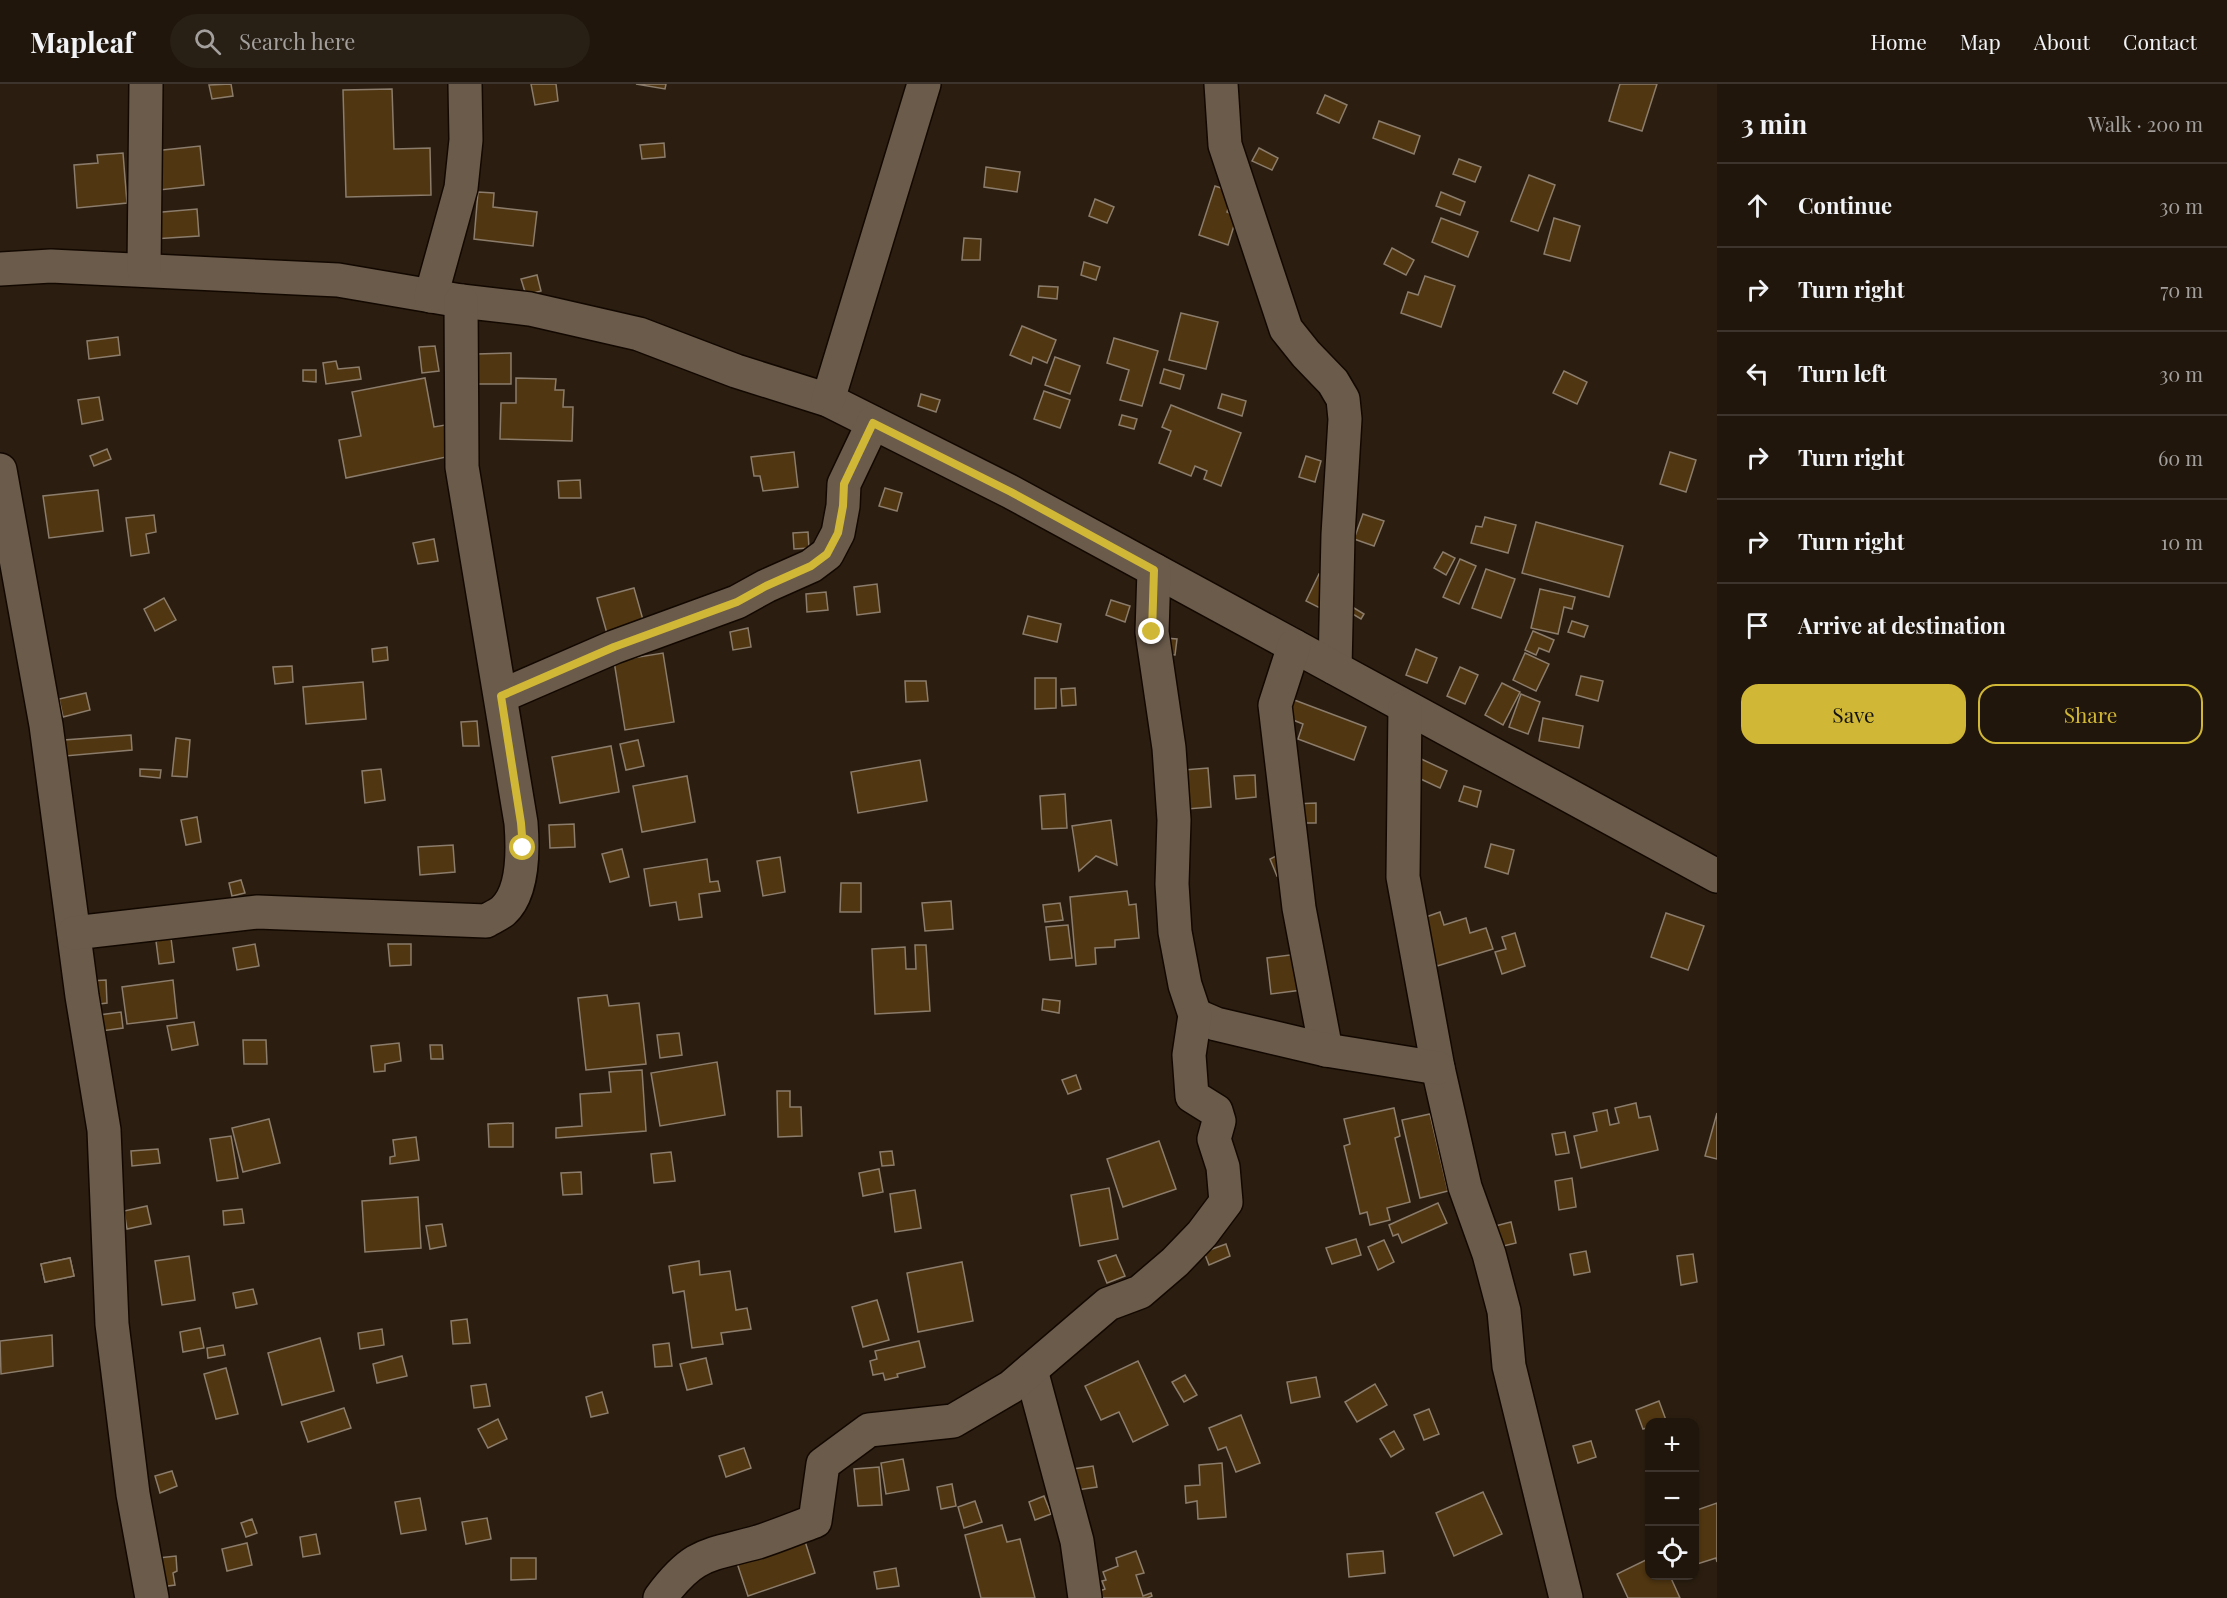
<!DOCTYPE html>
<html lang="en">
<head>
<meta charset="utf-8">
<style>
  :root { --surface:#20160c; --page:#281f15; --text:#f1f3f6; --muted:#a29f9d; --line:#3d352d; --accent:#d0b736 }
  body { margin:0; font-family:"Playfair Display",serif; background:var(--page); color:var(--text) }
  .controls { position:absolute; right:18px; bottom:18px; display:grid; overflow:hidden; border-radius:12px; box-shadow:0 2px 4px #0004 }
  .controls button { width:54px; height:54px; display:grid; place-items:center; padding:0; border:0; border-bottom:2px solid var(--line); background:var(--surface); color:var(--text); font:30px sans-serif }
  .stop { position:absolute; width:18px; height:18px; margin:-14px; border:4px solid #d0b736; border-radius:50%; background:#fff }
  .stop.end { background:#d0b736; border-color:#fff; box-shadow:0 2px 6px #0008 }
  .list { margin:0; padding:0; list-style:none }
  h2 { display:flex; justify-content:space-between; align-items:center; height:78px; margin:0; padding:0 24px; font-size:26px }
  h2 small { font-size:20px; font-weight:400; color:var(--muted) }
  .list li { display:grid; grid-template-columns:39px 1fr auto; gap:18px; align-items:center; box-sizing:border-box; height:84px; padding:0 24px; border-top:2px solid var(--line) }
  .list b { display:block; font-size:22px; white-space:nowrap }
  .list em { font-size:20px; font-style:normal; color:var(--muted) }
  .actions { display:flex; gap:12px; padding:18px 24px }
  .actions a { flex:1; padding:14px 0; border:2px solid var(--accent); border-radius:18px; text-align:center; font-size:21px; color:var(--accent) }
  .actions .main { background:var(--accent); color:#111 }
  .icon { flex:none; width:33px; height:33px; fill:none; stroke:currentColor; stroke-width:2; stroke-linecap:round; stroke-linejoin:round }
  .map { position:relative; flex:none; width:1717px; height:1514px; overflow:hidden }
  header { display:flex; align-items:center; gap:36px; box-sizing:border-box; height:84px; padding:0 30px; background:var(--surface); border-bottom:2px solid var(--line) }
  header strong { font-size:28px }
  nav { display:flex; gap:33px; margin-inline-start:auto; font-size:21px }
  .search { width:420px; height:54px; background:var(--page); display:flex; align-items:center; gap:15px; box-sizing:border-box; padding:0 21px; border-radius:33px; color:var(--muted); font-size:22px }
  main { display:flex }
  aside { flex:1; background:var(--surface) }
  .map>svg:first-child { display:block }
  .building { fill:#503611; stroke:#8b7c6b; stroke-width:1.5 }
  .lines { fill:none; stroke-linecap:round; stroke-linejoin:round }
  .minor-casing { stroke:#130800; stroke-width:36 }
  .minor { stroke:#6a5b4b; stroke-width:33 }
  .route { stroke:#d0b736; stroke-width:8 }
</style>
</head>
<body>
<header>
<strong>Mapleaf</strong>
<div class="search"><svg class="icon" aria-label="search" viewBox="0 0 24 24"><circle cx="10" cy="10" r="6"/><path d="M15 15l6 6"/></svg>Search here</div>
<nav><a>Home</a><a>Map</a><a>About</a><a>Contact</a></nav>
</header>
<main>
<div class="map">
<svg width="1717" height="1514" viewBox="0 0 1717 1514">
  <rect width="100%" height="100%" fill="#2b1e10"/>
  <g class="building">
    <path d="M231,0L233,12L212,15L209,1Z"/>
    <path d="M531,0H556L558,17L535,21Z"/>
    <path d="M636,0H666L665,5Z"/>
    <path d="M1620,0H1657L1642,47L1609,37Z"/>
    <path d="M392,5L394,65L430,64L431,111L346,113L343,6Z"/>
    <path d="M1325,11L1347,21L1339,39L1317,29Z"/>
    <path d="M1379,37L1420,52L1414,70L1373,54Z"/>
    <path d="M664,59L665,73L642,75L640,61Z"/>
    <path d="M200,62L204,101L159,106L154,67Z"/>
    <path d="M1259,64L1278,74L1272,86L1252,77Z"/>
    <path d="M123,69L127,119L77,124L74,81L98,79L97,71Z"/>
    <path d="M1459,75L1481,83L1475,98L1453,90Z"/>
    <path d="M986,83L1020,88L1017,108L984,103Z"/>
    <path d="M1529,91L1555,101L1538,147L1511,137Z"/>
    <path d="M1215,102L1233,108L1227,128L1237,132L1228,161L1199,151Z"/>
    <path d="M478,108L494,109L493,123L537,128L533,162L474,155Z"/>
    <path d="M1441,108L1465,118L1460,131L1436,122Z"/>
    <path d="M1095,115L1114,123L1107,139L1089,132Z"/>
    <path d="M197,125L199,152L153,155L151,129Z"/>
    <path d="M1441,134L1478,148L1468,173L1432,158Z"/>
    <path d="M1554,134L1580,142L1570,177L1544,170Z"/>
    <path d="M964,154L981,155L980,176H962Z"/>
    <path d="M1392,164L1414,176L1406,191L1384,180Z"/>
    <path d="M1084,178L1100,183L1096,196L1081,191Z"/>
    <path d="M537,191L541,207L526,211L521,195Z"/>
    <path d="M1425,192L1455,202L1441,243L1401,229L1408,208L1418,211Z"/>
    <path d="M1039,202L1058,203L1057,215L1038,213Z"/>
    <path d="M1181,229L1218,238L1206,285L1169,276Z"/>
    <path d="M1022,242L1056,256L1047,279L1033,273L1031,280L1010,271Z"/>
    <path d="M118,253L120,271L89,275L87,257Z"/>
    <path d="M1114,254L1158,267L1142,322L1120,316L1129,286L1107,279Z"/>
    <path d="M435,262L439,287L422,289L419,263Z"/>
    <path d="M511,269V300H477V270Z"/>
    <path d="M1055,273L1080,282L1070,310L1045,301Z"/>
    <path d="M336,277L338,285L359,283L361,295L326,300L323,279Z"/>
    <path d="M1164,285L1184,291L1180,305L1160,299Z"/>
    <path d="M303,286H316V298L303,297Z"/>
    <path d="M1564,287L1587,298L1577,320L1553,309Z"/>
    <path d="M425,294L434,343L445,341L451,372L346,394L339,356L361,352L352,308Z"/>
    <path d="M516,294L556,295L555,306H564L563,323H573L572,357L500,355L501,319H516Z"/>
    <path d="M1044,307L1070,316L1060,344L1034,335Z"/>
    <path d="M921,310L940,316L936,328L918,322Z"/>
    <path d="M1222,310L1246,317L1242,332L1218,324Z"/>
    <path d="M99,313L103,336L82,340L78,316Z"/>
    <path d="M1171,321L1241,349L1221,402L1204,395L1207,387L1195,382L1191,392L1159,379L1171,347L1162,343Z"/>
    <path d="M1122,331L1137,335L1134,345L1119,341Z"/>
    <path d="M107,365L111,375L94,382L90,372Z"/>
    <path d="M794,368L798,403L763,407L760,392H754L751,373Z"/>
    <path d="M1670,368L1696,376L1686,408L1660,400Z"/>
    <path d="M1306,372L1321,377L1315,398L1299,393Z"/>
    <path d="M580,396L581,414H559L558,397Z"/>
    <path d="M885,404L902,409L897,427L879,422Z"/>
    <path d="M98,406L103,447L49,454L43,412Z"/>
    <path d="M1363,430L1384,437L1374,462L1354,455Z"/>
    <path d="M154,431L156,448L146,450L149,469L131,472L126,434Z"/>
    <path d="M1485,433L1516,441L1508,469L1471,459L1476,442L1482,443Z"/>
    <path d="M1536,438L1623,462L1609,513L1522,489Z"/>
    <path d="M808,448L809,464L794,465L793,449Z"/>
    <path d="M434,455L438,477L418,480L413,459Z"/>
    <path d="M1443,468L1455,474L1446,491L1434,484Z"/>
    <path d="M1460,475L1476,482L1459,520L1443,513Z"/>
    <path d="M1486,485L1515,495L1501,534L1472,524Z"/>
    <path d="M1319,490L1332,496L1320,524L1306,517Z"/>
    <path d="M877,500L880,528L857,531L854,503Z"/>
    <path d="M634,504L645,543L608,553L597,514Z"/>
    <path d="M1540,505L1575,513L1572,525L1564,523L1558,550L1531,544Z"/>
    <path d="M826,508L828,526L807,528L806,510Z"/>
    <path d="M164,514L176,536L155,547L144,525Z"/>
    <path d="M1111,516L1130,522L1125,538L1106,531Z"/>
    <path d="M1354,524L1364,530L1361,535L1351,529Z"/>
    <path d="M1028,532L1061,540L1057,558L1023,550Z"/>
    <path d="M1572,537L1588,542L1584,553L1568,548Z"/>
    <path d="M748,544L751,563L733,566L730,548Z"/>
    <path d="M1533,547L1554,556L1549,568L1539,564L1536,571L1525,566Z"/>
    <path d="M1165,554L1177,555L1175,571L1164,570Z"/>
    <path d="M387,563L388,576L373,578L372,565Z"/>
    <path d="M1416,565L1437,574L1427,599L1406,591Z"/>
    <path d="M663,569L674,638L625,646L614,577Z"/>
    <path d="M1525,569L1549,580L1536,607L1513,596Z"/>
    <path d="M292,582L293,598L275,600L273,583Z"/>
    <path d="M1460,583L1478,591L1465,620L1447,612Z"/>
    <path d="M1581,592L1603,597L1598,617L1576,611Z"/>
    <path d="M1035,594H1056V624L1035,625Z"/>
    <path d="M905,597H926L928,617L906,618Z"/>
    <path d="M363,598L366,635L306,640L303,603Z"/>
    <path d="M1502,599L1520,608L1503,641L1485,631Z"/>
    <path d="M1075,604L1076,621L1062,622L1061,605Z"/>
    <path d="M86,609L90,626L63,633L59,615Z"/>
    <path d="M1521,610L1540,618L1528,650L1509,643Z"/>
    <path d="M1289,614L1366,643L1354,676L1298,655L1303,640L1283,632Z"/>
    <path d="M1543,634L1583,642L1579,664L1539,657Z"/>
    <path d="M477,637L479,662H463L461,638Z"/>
    <path d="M131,651L132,666L65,672L64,656Z"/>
    <path d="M176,654L190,656L187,693L172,692Z"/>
    <path d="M638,656L644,682L626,686L620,660Z"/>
    <path d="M611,662L619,708L560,719L552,673Z"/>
    <path d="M1419,674L1447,687L1440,704L1412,691Z"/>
    <path d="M920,676L927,717L858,729L851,688Z"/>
    <path d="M1208,684L1211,723L1187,725L1184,686Z"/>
    <path d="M140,685L161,686L160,694L140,692Z"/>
    <path d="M381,685L385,716L365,719L362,687Z"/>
    <path d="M1255,691L1256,713L1236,715L1234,692Z"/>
    <path d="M687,692L695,738L642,748L633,702Z"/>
    <path d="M1464,702L1481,707L1477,723L1459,717Z"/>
    <path d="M1065,710L1067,744L1042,745L1040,712Z"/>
    <path d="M1316,719V739H1293V720Z"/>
    <path d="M197,733L201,758L186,761L181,736Z"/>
    <path d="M1111,736L1117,781L1096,772L1079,787L1072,742Z"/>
    <path d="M574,740L575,763L550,764L549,741Z"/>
    <path d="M1491,760L1514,766L1508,790L1485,783Z"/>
    <path d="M453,761L455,788L420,791L418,763Z"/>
    <path d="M622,765L629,793L610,798L602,770Z"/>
    <path d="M1284,768L1292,785L1277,792L1270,775Z"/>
    <path d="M780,773L785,808L763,812L757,777Z"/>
    <path d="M707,775L710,798L718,797L720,807L699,810L702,833L679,836L676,818L650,822L644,785Z"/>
    <path d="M241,796L245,809L232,812L229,799Z"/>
    <path d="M841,799H861V828H840Z"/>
    <path d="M1127,807L1129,821L1136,820L1139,854L1115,856V863L1095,864L1096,880L1076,882L1070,813Z"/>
    <path d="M951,817L953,845L925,847L922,819Z"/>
    <path d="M1060,819L1063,836L1045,838L1043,821Z"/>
    <path d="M1440,828L1444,841L1466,834L1470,849L1486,844L1493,865L1437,882L1423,834Z"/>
    <path d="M1666,829L1704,842L1688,886L1651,873Z"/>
    <path d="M1068,841L1072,874L1050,876L1046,843Z"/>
    <path d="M1515,849L1525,882L1502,890L1495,868L1506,865L1502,853Z"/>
    <path d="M171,854L174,878L159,880L156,857Z"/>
    <path d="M255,860L259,882L237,886L233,864Z"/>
    <path d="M388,860H411V881L390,882Z"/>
    <path d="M915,861H926L930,927L875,930L872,865L905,863L906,885H916Z"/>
    <path d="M1298,870L1302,906L1271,910L1267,874Z"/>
    <path d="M106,896L107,919L91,921L89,897Z"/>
    <path d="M173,896L177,934L127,940L122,903Z"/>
    <path d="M607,911L609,922L639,919L646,980L586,986L578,914Z"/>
    <path d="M1043,915L1060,917L1059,929L1042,926Z"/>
    <path d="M121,928L123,944L101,947L99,931Z"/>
    <path d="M194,938L198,961L172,966L167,942Z"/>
    <path d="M679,949L682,971L660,974L657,951Z"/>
    <path d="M243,956H266L267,980H244Z"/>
    <path d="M399,959L401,977L385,980V987L374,988L371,962Z"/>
    <path d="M430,961H442L443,975H431Z"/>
    <path d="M717,978L725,1031L660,1042L651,989Z"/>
    <path d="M642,986L646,1047L556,1054V1044L582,1042L580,1010L611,1008L609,988Z"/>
    <path d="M1076,991L1081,1005L1068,1010L1062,996Z"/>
    <path d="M777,1007H790V1023H801L802,1052L778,1053Z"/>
    <path d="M1636,1019L1639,1034L1650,1032L1658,1066L1581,1084L1574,1052L1597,1047L1593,1029L1607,1026L1610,1041L1619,1039L1615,1024Z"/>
    <path d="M1394,1024L1400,1052L1395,1054L1410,1118L1387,1124L1390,1136L1370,1141L1367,1128L1360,1130L1344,1062L1350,1060L1344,1035Z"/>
    <path d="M1717,1029V1075L1705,1072Z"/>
    <path d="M1430,1030L1448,1107L1420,1114L1402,1036Z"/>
    <path d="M269,1035L280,1079L243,1088L232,1044Z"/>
    <path d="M513,1039V1063H489L488,1040Z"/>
    <path d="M1565,1048L1569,1069L1556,1071L1552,1050Z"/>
    <path d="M231,1052L238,1094L217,1097L210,1055Z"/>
    <path d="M416,1053L419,1076L390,1080V1073L395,1072L393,1056Z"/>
    <path d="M1159,1057L1176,1105L1123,1123L1107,1075Z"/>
    <path d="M158,1065L160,1079L132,1082L131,1067Z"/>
    <path d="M892,1067L894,1081L882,1082L880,1068Z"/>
    <path d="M671,1068L675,1097L654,1099L651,1070Z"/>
    <path d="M879,1085L883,1108L863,1112L859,1089Z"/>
    <path d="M581,1088L582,1110L563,1111L561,1089Z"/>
    <path d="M1572,1094L1576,1123L1559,1126L1555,1097Z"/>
    <path d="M1109,1104L1118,1155L1080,1162L1071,1111Z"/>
    <path d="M915,1106L921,1144L895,1148L890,1110Z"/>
    <path d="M418,1113L421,1164L365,1168L362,1117Z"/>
    <path d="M1438,1119L1447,1139L1402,1159L1398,1150L1393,1152L1389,1141Z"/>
    <path d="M147,1122L151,1140L127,1145L124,1127Z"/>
    <path d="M242,1125L244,1139L224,1141L223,1127Z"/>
    <path d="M1511,1138L1516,1159L1495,1164L1491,1143Z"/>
    <path d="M442,1140L446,1162L430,1165L426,1142Z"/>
    <path d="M1356,1155L1361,1171L1332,1180L1326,1164Z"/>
    <path d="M1384,1156L1394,1178L1378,1186L1368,1163Z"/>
    <path d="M1226,1160L1230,1172L1209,1181L1204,1168Z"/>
    <path d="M1586,1167L1590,1188L1574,1191L1570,1170Z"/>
    <path d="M1693,1170L1697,1198L1681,1201L1677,1172Z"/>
    <path d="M1116,1171L1125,1192L1107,1199L1098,1177Z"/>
    <path d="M189,1172L195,1216L162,1221L155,1177Z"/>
    <path d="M70,1174L74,1192L45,1198L41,1180Z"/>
    <path d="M70,1174L74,1192L45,1198L41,1180Z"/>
    <path d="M699,1177L700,1191L730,1187L736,1226L747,1224L751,1245L721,1249L723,1260L692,1264L684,1207L673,1209L669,1182Z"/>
    <path d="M962,1178L973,1237L918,1248L907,1189Z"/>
    <path d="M253,1205L257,1220L236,1224L233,1209Z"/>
    <path d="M877,1216L889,1256L863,1263L852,1223Z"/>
    <path d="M467,1235L470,1259L453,1260L451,1237Z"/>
    <path d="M200,1244L204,1264L183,1268L180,1248Z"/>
    <path d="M382,1245L384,1261L360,1265L358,1249Z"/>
    <path d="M52,1251L53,1282L1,1290L0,1257Z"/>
    <path d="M320,1254L334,1307L282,1321L268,1269Z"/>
    <path d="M919,1257L925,1283L897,1290L898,1293L885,1296L883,1289L873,1291L870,1277L877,1275L875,1267Z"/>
    <path d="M669,1259L672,1282L655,1283L653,1261Z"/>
    <path d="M223,1261L225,1271L208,1274L207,1264Z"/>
    <path d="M402,1272L407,1292L377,1299L373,1280Z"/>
    <path d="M706,1274L712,1300L687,1306L680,1280Z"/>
    <path d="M1138,1277L1168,1341L1133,1358L1119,1328L1101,1336L1085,1302Z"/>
    <path d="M226,1284L238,1330L216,1335L204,1290Z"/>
    <path d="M1185,1291L1197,1311L1184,1318L1172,1298Z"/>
    <path d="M1316,1293L1320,1313L1291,1319L1287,1298Z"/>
    <path d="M486,1300L490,1322L474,1324L471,1302Z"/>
    <path d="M1375,1300L1387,1321L1357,1338L1345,1318Z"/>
    <path d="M602,1308L608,1329L591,1333L586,1313Z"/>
    <path d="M1659,1317L1666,1336L1650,1338V1343L1643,1345L1636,1326Z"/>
    <path d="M344,1324L351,1344L308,1358L301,1338Z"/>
    <path d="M1429,1325L1439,1350L1424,1356L1414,1331Z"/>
    <path d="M1241,1331L1260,1379L1236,1388L1226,1363L1218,1366L1209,1344Z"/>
    <path d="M498,1335L507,1355L488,1364L478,1345Z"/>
    <path d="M1394,1347L1404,1365L1391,1373L1380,1355Z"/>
    <path d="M1591,1357L1596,1373L1578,1379L1573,1362Z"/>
    <path d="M744,1364L751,1384L726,1393L719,1372Z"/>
    <path d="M903,1375L909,1406L886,1410L881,1379Z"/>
    <path d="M1222,1379L1226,1433L1198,1435L1197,1417L1186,1419L1185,1402L1200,1401L1199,1381Z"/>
    <path d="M1093,1382L1097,1403L1077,1406L1073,1385Z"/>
    <path d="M879,1383L882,1421L858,1422L854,1385Z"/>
    <path d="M172,1387L177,1402L160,1409L155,1392Z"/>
    <path d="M952,1400L956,1422L941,1425L937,1403Z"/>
    <path d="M1483,1408L1502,1450L1454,1472L1436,1429Z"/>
    <path d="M1044,1412L1051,1430L1035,1436L1029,1418Z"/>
    <path d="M420,1414L426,1446L401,1450L395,1418Z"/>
    <path d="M975,1417L982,1438L964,1444L958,1423Z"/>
    <path d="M1717,1419V1478L1716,1474L1694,1481V1427Z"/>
    <path d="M487,1434L491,1455L466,1460L462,1438Z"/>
    <path d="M252,1435L257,1449L246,1453L241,1439Z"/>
    <path d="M1002,1441L1007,1458L1020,1455L1035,1514H981L965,1451Z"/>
    <path d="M316,1450L320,1470L303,1473L300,1453Z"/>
    <path d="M804,1454L815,1489L748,1512L736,1476Z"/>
    <path d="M247,1459L252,1481L227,1487L222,1465Z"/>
    <path d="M1136,1467L1144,1489L1136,1491L1143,1512L1151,1509L1152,1512L1147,1514H1099L1097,1508L1105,1505L1102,1497L1106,1496L1103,1488L1118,1482L1116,1474Z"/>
    <path d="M1383,1467L1385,1489L1349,1493L1347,1470Z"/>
    <path d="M176,1472L177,1487L173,1489L175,1501L153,1504L149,1475Z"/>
    <path d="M511,1474H536V1495L511,1496Z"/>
    <path d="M1650,1474V1492H1670L1680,1514H1628L1617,1490Z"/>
    <path d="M896,1484L899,1502L877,1505L874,1488Z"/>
  </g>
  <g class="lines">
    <defs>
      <g id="minor">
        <path d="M1221,0L1225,61L1286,245L1306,270L1333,298L1343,315L1345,335L1338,451L1335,584"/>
        <path d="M0,185L51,182L338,196L461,217L530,225L639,250L736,287L828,316L1011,408L1717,792"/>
        <path d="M144,186L146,0"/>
        <path d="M431,212L461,104L466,56L465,0"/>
        <path d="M828,316L924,0"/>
        <path d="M0,386L46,641L82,912L104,1046L112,1240L133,1410L152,1514"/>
        <path d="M1294,562L1275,621L1299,824L1326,966"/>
        <path d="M501,612L614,563L737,518L766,502L811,482L827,470L838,449L843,422L844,400L873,339"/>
        <path d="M1405,623L1403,793L1438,984L1465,1103L1489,1170L1504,1227L1509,1282L1566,1514"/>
        <path d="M74,849L258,828L486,837C491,834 498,831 503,827C524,808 523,765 521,739L462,383L461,217"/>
        <path d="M1195,931L1216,940L1326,966L1438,984"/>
        <path d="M1031,1286L1077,1457L1085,1514"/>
        <path d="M660,1514C694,1468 707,1472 758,1458C777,1452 796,1444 815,1437L823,1380L869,1346L953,1337L1011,1303L1108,1220L1140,1208L1175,1178L1202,1150L1226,1118L1223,1083L1214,1055L1219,1037L1216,1027L1192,1012L1189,971L1195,931L1185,901L1175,848L1172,800L1174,736L1169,664L1152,548L1154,486"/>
      </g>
    </defs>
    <use href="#minor" class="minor-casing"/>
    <use href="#minor" class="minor"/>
  </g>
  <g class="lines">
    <path class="route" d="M523,764L521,739L501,612L614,563L737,518L766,502L811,482L827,470L838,449L843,422L844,400L873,339L1011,408L1154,486L1152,548"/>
  </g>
</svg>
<div class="controls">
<button>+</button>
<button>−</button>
<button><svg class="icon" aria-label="locate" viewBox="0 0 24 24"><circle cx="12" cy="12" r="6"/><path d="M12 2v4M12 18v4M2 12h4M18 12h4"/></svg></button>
</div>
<div class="stop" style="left:523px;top:764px"></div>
<div class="stop end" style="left:1152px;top:548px"></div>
</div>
<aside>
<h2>3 min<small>Walk · 200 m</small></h2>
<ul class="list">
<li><svg class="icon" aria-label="ahead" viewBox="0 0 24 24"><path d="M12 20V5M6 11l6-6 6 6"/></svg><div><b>Continue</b></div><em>30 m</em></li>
<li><svg class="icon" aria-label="right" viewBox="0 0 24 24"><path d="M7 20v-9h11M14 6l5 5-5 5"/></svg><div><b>Turn right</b></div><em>70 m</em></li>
<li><svg class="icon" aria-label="left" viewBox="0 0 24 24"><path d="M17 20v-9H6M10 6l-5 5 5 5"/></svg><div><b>Turn left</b></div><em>30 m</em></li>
<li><svg class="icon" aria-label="right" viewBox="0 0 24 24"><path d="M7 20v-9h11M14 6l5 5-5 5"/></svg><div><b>Turn right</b></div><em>60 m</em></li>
<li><svg class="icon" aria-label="right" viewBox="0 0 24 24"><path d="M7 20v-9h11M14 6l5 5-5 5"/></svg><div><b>Turn right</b></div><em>10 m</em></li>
<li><svg class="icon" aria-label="arrive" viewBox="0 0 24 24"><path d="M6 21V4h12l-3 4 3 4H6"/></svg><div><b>Arrive at destination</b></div></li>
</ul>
<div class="actions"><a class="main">Save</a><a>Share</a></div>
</aside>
</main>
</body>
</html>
